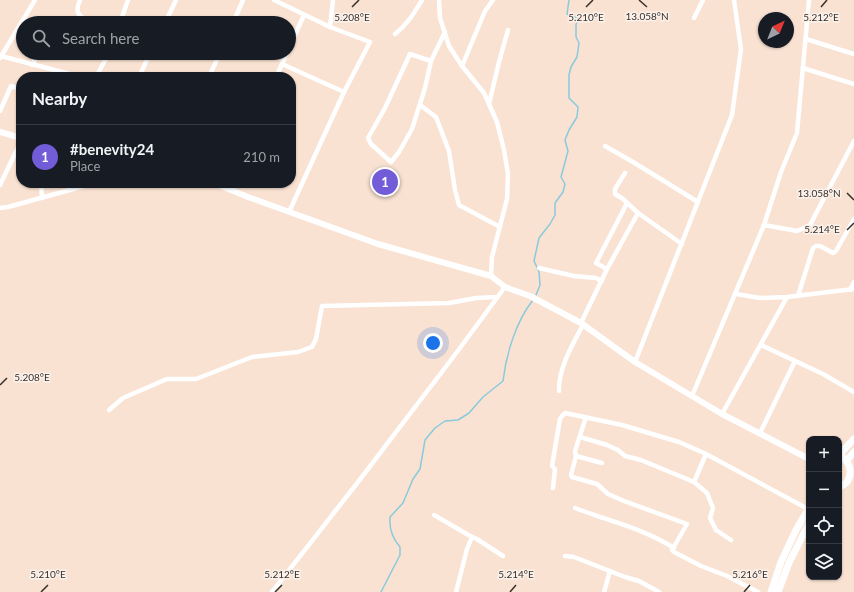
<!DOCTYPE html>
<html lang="en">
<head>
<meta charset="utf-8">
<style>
  :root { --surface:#171b24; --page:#242831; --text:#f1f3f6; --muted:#9ea1a6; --line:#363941; --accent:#735cd7 }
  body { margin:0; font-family:Lato,sans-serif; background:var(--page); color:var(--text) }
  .controls { position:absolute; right:12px; bottom:12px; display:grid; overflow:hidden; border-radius:8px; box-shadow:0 1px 3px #0004 }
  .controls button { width:36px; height:36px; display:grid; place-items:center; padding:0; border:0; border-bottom:1px solid var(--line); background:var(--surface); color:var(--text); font:20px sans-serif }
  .compass { position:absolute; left:758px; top:12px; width:36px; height:36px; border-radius:50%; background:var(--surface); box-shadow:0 1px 3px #0004; rotate:43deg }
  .you { position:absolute; left:433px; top:343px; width:14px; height:14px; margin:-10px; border:3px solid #fff; border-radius:50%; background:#1a73e8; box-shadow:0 0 0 6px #1a73e833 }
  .badge { display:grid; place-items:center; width:26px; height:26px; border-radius:50%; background:var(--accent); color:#fff; font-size:13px; font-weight:700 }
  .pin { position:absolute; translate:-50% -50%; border:2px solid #fff; box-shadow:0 1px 4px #0006 }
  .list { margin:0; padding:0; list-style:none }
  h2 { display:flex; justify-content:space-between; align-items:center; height:52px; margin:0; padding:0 16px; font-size:17px }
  h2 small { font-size:13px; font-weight:400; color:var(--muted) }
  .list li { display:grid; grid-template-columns:26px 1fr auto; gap:12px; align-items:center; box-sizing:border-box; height:64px; padding:0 16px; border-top:1px solid var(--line) }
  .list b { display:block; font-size:15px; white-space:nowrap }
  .list p { margin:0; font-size:13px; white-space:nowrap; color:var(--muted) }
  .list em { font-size:13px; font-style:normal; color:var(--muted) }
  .icon { flex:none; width:22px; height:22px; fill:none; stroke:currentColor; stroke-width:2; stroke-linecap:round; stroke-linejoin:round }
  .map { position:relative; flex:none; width:854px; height:592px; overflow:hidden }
  .search { position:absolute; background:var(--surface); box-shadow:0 1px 3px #0004; left:16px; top:16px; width:280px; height:44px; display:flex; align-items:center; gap:10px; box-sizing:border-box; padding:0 14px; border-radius:22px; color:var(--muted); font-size:15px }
  .panel { position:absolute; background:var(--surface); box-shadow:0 1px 3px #0004; left:16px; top:72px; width:280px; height:116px; border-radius:16px }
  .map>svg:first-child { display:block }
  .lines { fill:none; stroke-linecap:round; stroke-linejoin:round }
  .stream { stroke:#8acadc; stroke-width:1.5 }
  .street { stroke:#fff; stroke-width:4.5 }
  .secondary { stroke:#fff; stroke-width:6 }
  .primary { stroke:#fff; stroke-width:7 }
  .ticks { fill:none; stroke:#372f29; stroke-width:1.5 }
  .ticks-label { font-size:10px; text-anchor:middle; fill:#372f29; stroke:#fcf2ec; stroke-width:3; stroke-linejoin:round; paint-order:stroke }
</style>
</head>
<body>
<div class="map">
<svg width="854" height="592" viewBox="0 0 854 592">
  <rect width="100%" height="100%" fill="#f9e2d2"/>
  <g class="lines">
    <g class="stream">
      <path d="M536,295L540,285L539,272L534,261L539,238L550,224L555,215V203L563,192L565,184L561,177L568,151L565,140L569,130L577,117L578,107L569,98V75L571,67L577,57L579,43L576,37V25L578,18L567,14L569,0"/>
      <path d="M381,592L400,555V547C392,538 389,529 390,517L403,503L413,479L420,469L425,440L435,428L445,421L458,420L469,413L483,397L503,381C506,355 516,321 533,300"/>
    </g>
    <g class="street">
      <path d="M80,0C71,20 88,19 103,23"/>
      <path d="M274,0L330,27L370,42L344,92L289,212"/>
      <path d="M439,0L440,18L449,46L462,66L484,93L497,122L504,150L508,174L507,199L492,257L491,276"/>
      <path d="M694,18L703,0"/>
      <path d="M120,23L128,0"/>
      <path d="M165,23L176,0"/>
      <path d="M233,23L243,0"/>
      <path d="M330,27L333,0"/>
      <path d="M395,34C407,25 414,13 422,0"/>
      <path d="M806,39L854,54"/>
      <path d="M289,48L304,15"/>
      <path d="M100,53L107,55"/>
      <path d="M1,56L81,77"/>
      <path d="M0,58L35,0"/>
      <path d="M431,61L410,54L385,108L368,138L371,144L391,162L399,152L412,129L425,88L431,61L445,32"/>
      <path d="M282,64L344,92"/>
      <path d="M32,65L39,53"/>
      <path d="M462,66L485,11L493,0"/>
      <path d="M803,68L854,84"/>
      <path d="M96,77L109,53"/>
      <path d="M139,77L150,53"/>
      <path d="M209,77L220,53"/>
      <path d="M276,77L287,53"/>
      <path d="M489,104L499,62L508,30"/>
      <path d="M420,105L436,117L449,151L455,190L459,205L500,227"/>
      <path d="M0,111L11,86L21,89"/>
      <path d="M605,146L633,162L698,202"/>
      <path d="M625,173L615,189V194L623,199L638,213L682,244"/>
      <path d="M41,183L42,198"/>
      <path d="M0,185L21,141"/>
      <path d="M0,208L8,207L95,183"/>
      <path d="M764,225L797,231L810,225L854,141"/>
      <path d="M539,268L574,276L596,278L602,281"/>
      <path d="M607,269L596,263L627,203"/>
      <path d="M850,290L854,282"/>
      <path d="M736,294L760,298L787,297L854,289"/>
      <path d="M798,296L813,248L816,246H820L833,253L836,251L854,219"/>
      <path d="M581,323L607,269L638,213"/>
      <path d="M761,345L823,374L854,392"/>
      <path d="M635,362L732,115L741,49L734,0"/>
      <path d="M559,391C558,369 573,343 583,325"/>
      <path d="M692,396L764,225L781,172L797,133L809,0"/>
      <path d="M109,410L123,398L167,379H196L252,357L298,352L312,347L316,339L322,306L449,303L476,298L497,297"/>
      <path d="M722,414L787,297"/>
      <path d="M586,417L575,451L576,456L571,475L572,477L597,484L608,494L624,501L687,524L672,550L674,552L701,566L727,576L758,592"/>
      <path d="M760,433L795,361"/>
      <path d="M580,437L607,445L618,450L625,456L641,460L694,482L707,493L713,508L710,518L716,530L731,540"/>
      <path d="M576,456L602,463"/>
      <path d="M694,482L706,454"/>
      <path d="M553,488L555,469L552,466L560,419L562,416L565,413L622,425L679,442L706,454L808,509"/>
      <path d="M575,508C608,521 643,528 674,548"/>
      <path d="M434,515L472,537L477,539L503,556"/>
      <path d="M565,556L574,557L625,577L639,581L659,592"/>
      <path d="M272,592L358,482L457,352L505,287"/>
      <path d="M456,592L467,549L472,537"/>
      <path d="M604,592L610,571"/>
    </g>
    <g class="secondary">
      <path d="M0,132L21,138"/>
      <path d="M214,183L248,197L378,244L491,276L505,287L530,296L581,323L635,362L722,414L809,459"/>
    </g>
    <g class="primary">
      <path d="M839,455C849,460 854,472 847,482C844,485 843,486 839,487"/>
      <path d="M839,455L854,439"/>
      <path d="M847,460L854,452"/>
      <path d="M771,592L781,562L796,530L809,508"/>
      <path d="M778,592L789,563L809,523"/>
    </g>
  </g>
  <path class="ticks" d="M639,0L647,7M352,7L359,0M586,7L593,0M821,7L827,0M847,193L854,200M847,230L854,223M0,385L7,378M41,592L48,585M275,592L282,585M510,592L516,585M744,592L750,585"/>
  <g class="ticks-label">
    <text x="647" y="20">13.058°N</text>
    <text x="352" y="21">5.208°E</text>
    <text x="821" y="21">5.212°E</text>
    <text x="586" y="21">5.210°E</text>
    <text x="819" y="197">13.058°N</text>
    <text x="822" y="233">5.214°E</text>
    <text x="32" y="381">5.208°E</text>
    <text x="48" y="578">5.210°E</text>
    <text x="282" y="578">5.212°E</text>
    <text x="516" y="578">5.214°E</text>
    <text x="750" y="578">5.216°E</text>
  </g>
</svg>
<div class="controls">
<button>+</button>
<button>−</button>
<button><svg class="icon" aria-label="locate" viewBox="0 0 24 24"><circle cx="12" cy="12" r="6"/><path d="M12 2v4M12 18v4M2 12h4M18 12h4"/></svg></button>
<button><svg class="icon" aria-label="layers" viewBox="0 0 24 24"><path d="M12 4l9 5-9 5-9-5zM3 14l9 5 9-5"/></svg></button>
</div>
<svg class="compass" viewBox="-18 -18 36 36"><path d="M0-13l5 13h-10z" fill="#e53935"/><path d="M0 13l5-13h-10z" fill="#9ea1a6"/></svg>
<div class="you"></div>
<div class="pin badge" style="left:385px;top:182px">1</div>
<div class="search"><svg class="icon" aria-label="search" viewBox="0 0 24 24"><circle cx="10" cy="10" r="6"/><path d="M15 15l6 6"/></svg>Search here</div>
<section class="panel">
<h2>Nearby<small></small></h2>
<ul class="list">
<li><span class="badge">1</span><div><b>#benevity24</b><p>Place</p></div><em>210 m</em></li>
</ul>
</section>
</div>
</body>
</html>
